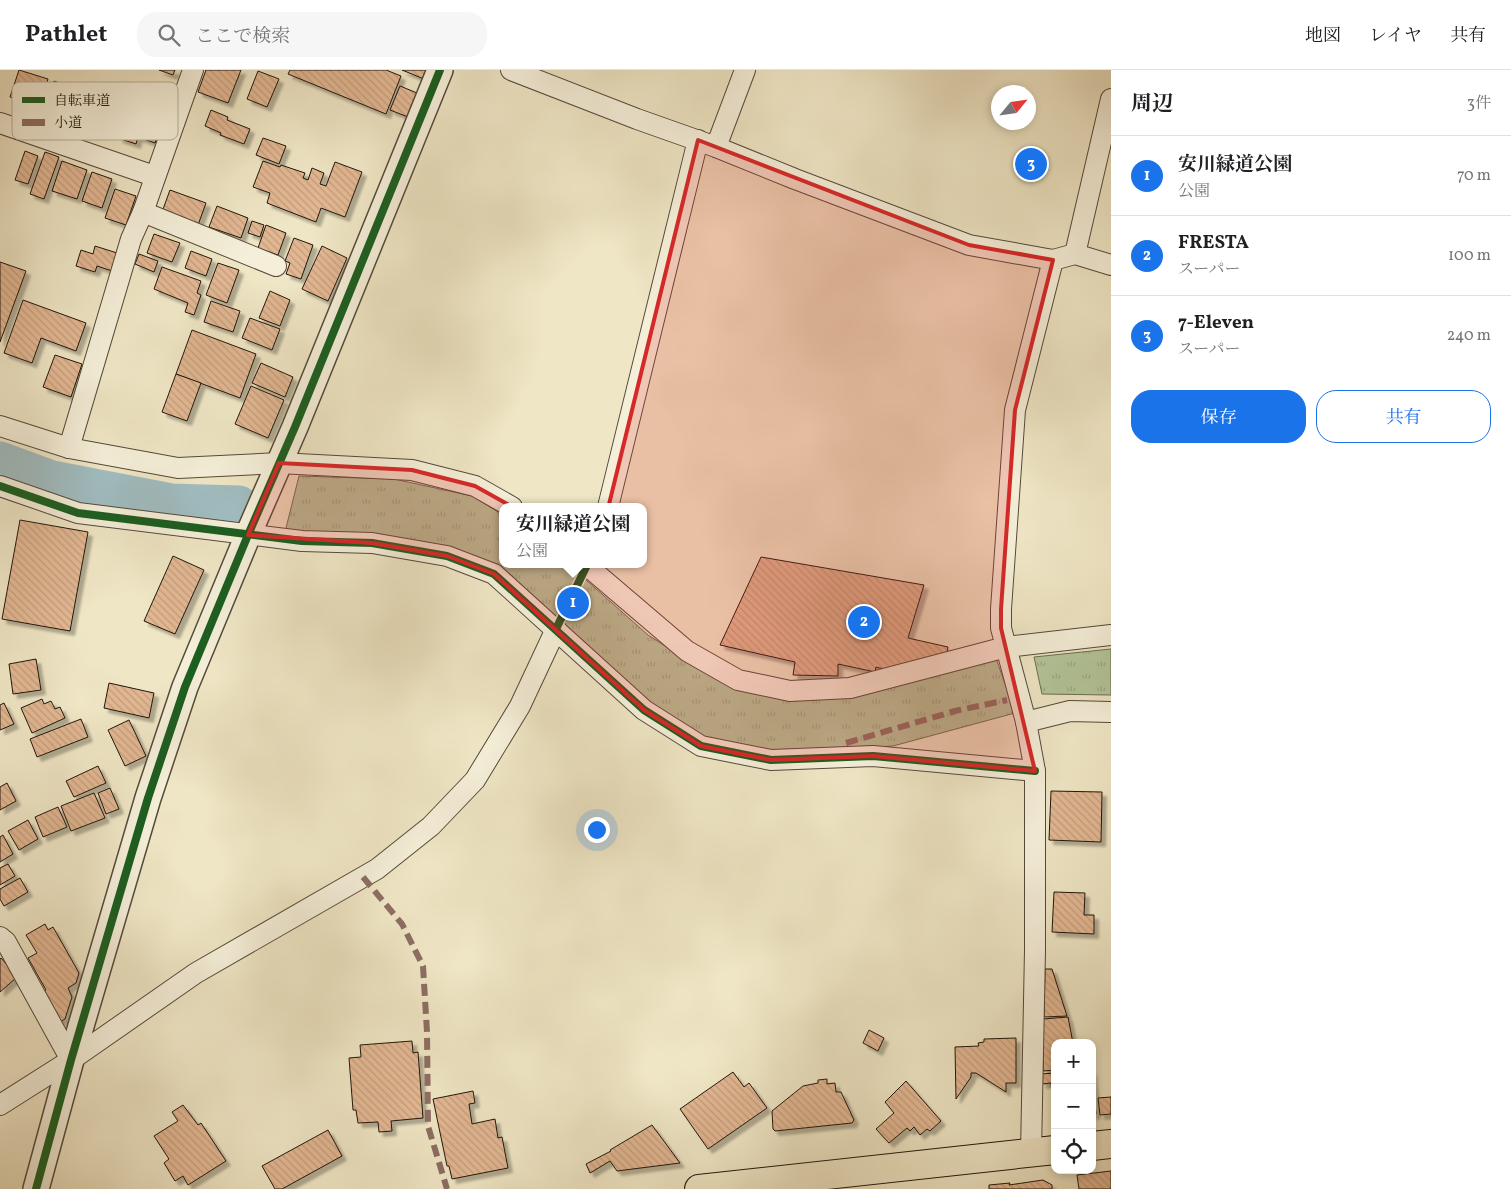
<!DOCTYPE html>
<html lang="ja">
<head>
<meta charset="utf-8">
<style>
  :root { --surface:#fff; --page:#f6f6f6; --text:#202124; --muted:#757577; --line:#e0e0e0; --accent:#1a73e8 }
  body { margin:0; font-family:Vollkorn,"Noto Serif JP",serif; background:var(--page); color:var(--text) }
  .controls { position:absolute; right:15px; bottom:15px; display:grid; overflow:hidden; border-radius:10px; box-shadow:0 2px 8px #0003 }
  .controls button { width:45px; height:45px; display:grid; place-items:center; padding:0; border:0; border-bottom:1px solid var(--line); background:var(--surface); color:var(--text); font:25px sans-serif }
  .compass { position:absolute; left:991px; top:15px; width:45px; height:45px; border-radius:50%; background:var(--surface); box-shadow:0 2px 8px #0003; rotate:61deg }
  .you { position:absolute; left:596px; top:759px; width:18px; height:18px; margin:-12px; border:4px solid #fff; border-radius:50%; background:#1a73e8; box-shadow:0 0 0 8px #1a73e833 }
  .badge { display:grid; place-items:center; width:32px; height:32px; border-radius:50%; background:var(--accent); color:#fff; font-size:16px; font-weight:700 }
  .pin { position:absolute; translate:-50% -50%; border:2px solid #fff; box-shadow:0 1px 5px #0006 }
  .popup { position:absolute; left:499px; top:433px; width:148px; height:65px; box-sizing:border-box; display:grid; place-content:center; border-radius:10px; background:var(--surface); filter:drop-shadow(0 1px 4px #0005); font-size:16px; white-space:nowrap; color:var(--muted) }
  .popup b { font-size:19px; color:var(--text) }
  .popup::after { content:''; position:absolute; left:50%; top:100%; margin-left:-10px; border:10px solid transparent; border-top-color:var(--surface) }
  .list { margin:0; padding:0; list-style:none }
  h2 { display:flex; justify-content:space-between; align-items:center; height:65px; margin:0; padding:0 20px; font-size:21px }
  h2 small { font-size:16px; font-weight:400; color:var(--muted) }
  .list li { display:grid; grid-template-columns:32px 1fr auto; gap:15px; align-items:center; box-sizing:border-box; height:80px; padding:0 20px; border-top:1px solid var(--line) }
  .list b { display:block; font-size:19px; white-space:nowrap }
  .list p { margin:0; font-size:16px; white-space:nowrap; color:var(--muted) }
  .list em { font-size:16px; font-style:normal; color:var(--muted) }
  .actions { display:flex; gap:10px; padding:15px 20px }
  .actions a { flex:1; padding:11px 0; border:1px solid var(--accent); border-radius:20px; text-align:center; font-size:18px; color:var(--accent) }
  .actions .main { background:var(--accent); color:#fff }
  .icon { flex:none; width:28px; height:28px; fill:none; stroke:currentColor; stroke-width:2; stroke-linecap:round; stroke-linejoin:round }
  .map { position:relative; flex:none; width:1111px; height:1119px; overflow:hidden }
  header { display:flex; align-items:center; gap:30px; box-sizing:border-box; height:70px; padding:0 25px; background:var(--surface); border-bottom:1px solid var(--line) }
  header strong { font-size:24px }
  nav { display:flex; gap:28px; margin-inline-start:auto; font-size:18px }
  .search { width:350px; height:45px; background:var(--page); display:flex; align-items:center; gap:12px; box-sizing:border-box; padding:0 18px; border-radius:20px; color:var(--muted); font-size:19px }
  main { display:flex }
  aside { flex:1; background:var(--surface) }
  .map>svg:first-child { display:block }
  .park { fill:url(#park-tufts); stroke:#6a6e52 }
  .lines { fill:none; stroke-linecap:round; stroke-linejoin:round }
  .river { stroke:#a0bcc0; stroke-width:39 }
  .building { fill:url(#building-back-hatch); stroke:#21160b; filter:url(#shadow) }
  .minor-casing { stroke:#544a3a; stroke-width:22 }
  .tertiary-casing { stroke:#544a3a; stroke-width:28 }
  .trunk-casing { stroke:#21160b; stroke-width:30 }
  .minor { stroke:#f5efd9; stroke-width:20 }
  .tertiary { stroke:#f5efd9; stroke-width:25 }
  .trunk { stroke:#efe6c5; stroke-width:28 }
  .quiet { stroke:#8d6e63; stroke-width:6; stroke-dasharray:12 6; stroke-linecap:butt }
  .cycleway-casing { stroke:#f5efd9; stroke-width:11 }
  .cycleway { stroke:#1b5e20; stroke-width:8 }
  .marked { fill:#d62828; fill-opacity:0.2; stroke:#d62828; stroke-width:4; stroke-linejoin:round }
  .key { fill:#f5efd9; stroke:#b5ae9b; stroke-width:1 }
  .key-label { font-size:14px; fill:#21160b }
</style>
</head>
<body>
<header>
<strong>Pathlet</strong>
<div class="search"><svg class="icon" aria-label="search" viewBox="0 0 24 24"><circle cx="10" cy="10" r="6"/><path d="M15 15l6 6"/></svg>ここで検索</div>
<nav><a>地図</a><a>レイヤ</a><a>共有</a></nav>
</header>
<main>
<div class="map">
<svg width="1111" height="1119" viewBox="0 0 1111 1119">
  <defs>
    <pattern id="park-tufts" width="24" height="20" patternUnits="userSpaceOnUse" patternTransform="scale(1.25)"><rect width="24" height="20" fill="#b3c69a"/><path d="M3 7l-1-3M5 7V3M7 7l1-3M15 17l-1-3M17 17v-4M19 17l1-3" fill="none" stroke="#9aa983"/></pattern>
    <pattern id="building-back-hatch" width="6" height="6" patternUnits="userSpaceOnUse" patternTransform="scale(1.25)"><rect width="6" height="6" fill="#e2b792"/><path d="M-1 5l2 2M0 0l6 6M5-1l2 2" fill="none" stroke="#c29d7d"/></pattern>
    <filter id="shadow"><feDropShadow dx="4.5" dy="4.5" stdDeviation="1" flood-color="#0004"/></filter>
  </defs>
  <rect width="100%" height="100%" fill="#efe6c5"/>
  <filter id="stains"><feTurbulence type="fractalNoise" baseFrequency=".004" numOctaves="4"/><feColorMatrix values="0 0 0 0 .2 0 0 0 0 .09 0 0 0 0 .02 0 0 0 .5 -.17"/></filter>
  <radialGradient id="worn" r=".72"><stop offset=".6" stop-color="#630" stop-opacity="0"/><stop offset="1" stop-color="#630" stop-opacity=".3"/></radialGradient>
  <g class="park">
    <path d="M299,406L394,409L472,426L503,445V494H568L648,565L723,613L795,631L879,621L996,588L1015,643L893,676L781,682L701,672L628,617L498,501L285,462Z"/>
    <path d="M1111,579V625L1042,624L1034,587Z"/>
  </g>
  <g class="lines">
    <path class="river" d="M0,391L52,410L171,433L239,435"/>
  </g>
  <g class="building">
    <path d="M19,0L48,9L39,37L10,27Z"/>
    <path d="M159,0H175L173,5Z"/>
    <path d="M206,0H241L228,33L198,22Z"/>
    <path d="M290,0H386L401,6L386,44L288,4Z"/>
    <path d="M402,0H427L424,9Z"/>
    <path d="M258,1L279,9L267,37L247,29Z"/>
    <path d="M54,11L81,21L69,58L49,51L53,39L45,36Z"/>
    <path d="M400,16L417,23L408,47L390,40Z"/>
    <path d="M140,38L164,46L155,73L138,67L136,74L118,68L127,41L138,45Z"/>
    <path d="M211,40L228,47L227,50L250,59L244,74L220,65L221,63L205,56Z"/>
    <path d="M263,68L286,76L279,94L256,85Z"/>
    <path d="M25,81L38,86L28,114L15,110Z"/>
    <path d="M45,82L59,87L44,129L30,124Z"/>
    <path d="M62,91L87,100L77,129L52,121Z"/>
    <path d="M263,91L280,97L281,95L305,103L303,108L308,110L312,98L324,103L320,114L326,116L335,92L362,102L345,147L321,138L316,152L267,133L270,123L253,117Z"/>
    <path d="M92,102L112,109L102,138L82,131Z"/>
    <path d="M115,119L136,126L126,155L105,148Z"/>
    <path d="M170,120L206,133L198,155L162,142Z"/>
    <path d="M217,136L248,148L241,168L209,157Z"/>
    <path d="M252,151L264,155L260,167L248,163Z"/>
    <path d="M266,155L286,163L278,185L258,178Z"/>
    <path d="M154,164L180,173L172,192L147,183Z"/>
    <path d="M294,168L313,175L301,209L286,204L290,193L285,191Z"/>
    <path d="M95,176L117,183L112,201L97,196L95,202L76,196L81,180L93,184Z"/>
    <path d="M322,176L347,188L328,231L302,219Z"/>
    <path d="M191,181L212,189L206,206L185,198Z"/>
    <path d="M139,184L158,191L154,202L135,194Z"/>
    <path d="M0,192L26,201L0,272Z"/>
    <path d="M218,193L239,200L227,233L206,225Z"/>
    <path d="M162,197L201,211L197,223L201,225L194,245L185,242L188,233L154,219Z"/>
    <path d="M270,221L290,230L280,256L259,248Z"/>
    <path d="M23,230L86,253L76,281L41,268L32,293L4,283Z"/>
    <path d="M211,231L240,241L233,262L204,252Z"/>
    <path d="M250,248L280,259L272,280L242,268Z"/>
    <path d="M192,260L256,284L240,328L176,304Z"/>
    <path d="M55,285L82,294L71,327L43,317Z"/>
    <path d="M261,293L293,307L285,327L252,313Z"/>
    <path d="M176,304L201,313L187,351L162,342Z"/>
    <path d="M251,316L284,330L268,368L235,354Z"/>
    <path d="M20,450L88,462L70,561L2,549Z"/>
    <path d="M173,486L204,500L175,564L144,551Z"/>
    <path d="M761,487L924,515L908,568L948,577L946,587L891,601L876,597L875,602L838,594V606L793,605L795,592L720,575Z"/>
    <path d="M36,589L41,620L13,624L9,594Z"/>
    <path d="M109,613L154,623L149,648L104,638Z"/>
    <path d="M42,629L44,634L51,631L55,639L60,637L65,648L32,663L21,638Z"/>
    <path d="M4,633L14,654L0,660V635Z"/>
    <path d="M81,649L88,667L37,687L30,669Z"/>
    <path d="M129,650L146,686L125,696L108,660Z"/>
    <path d="M98,696L106,713L74,727L66,711Z"/>
    <path d="M7,713L16,731L0,740V717Z"/>
    <path d="M110,718L119,739L106,744L98,723Z"/>
    <path d="M1051,721L1102,722L1101,772L1049,770Z"/>
    <path d="M94,723L105,748L71,761L61,736Z"/>
    <path d="M58,737L67,757L43,767L35,747Z"/>
    <path d="M28,750L38,769L19,780L8,761Z"/>
    <path d="M3,765L13,784L0,792V767Z"/>
    <path d="M8,794L15,806L0,815V798Z"/>
    <path d="M20,808L28,822L4,836L0,829V819Z"/>
    <path d="M1054,822L1085,823L1084,845H1094V864L1052,862Z"/>
    <path d="M45,854L48,860L53,857L79,903L76,913L68,918L72,927L65,949L57,954L40,923L46,920L28,888L37,883L26,865Z"/>
    <path d="M1,888L17,907L0,922V889Z"/>
    <path d="M1045,899H1052L1067,946L1044,947Z"/>
    <path d="M1068,947L1073,973H1055V1000L1043,1001V949Z"/>
    <path d="M869,960L884,968L878,981L863,973Z"/>
    <path d="M1016,968V1013H1006V1022L976,1003H971V1007L956,1029L955,977L979,976L978,973L984,972V969Z"/>
    <path d="M412,971L413,983L418,982L423,1048L391,1051L392,1061L379,1062L378,1052L358,1053L356,1040H353L349,988L361,987L360,975Z"/>
    <path d="M1092,1001L1096,1044L1092,1045Z"/>
    <path d="M733,1002L744,1017L749,1013L767,1038L708,1079L680,1039Z"/>
    <path d="M1055,1003V1048H1054L1051,1013L1042,1014L1041,1004Z"/>
    <path d="M827,1009V1014L835,1013L836,1022H841L854,1050L852,1053L775,1061L773,1059L772,1041L803,1016L818,1013V1010Z"/>
    <path d="M906,1011L941,1051L930,1061L927,1059L920,1065L914,1057L910,1061L907,1058L889,1073L876,1059L894,1043L885,1032Z"/>
    <path d="M473,1021L475,1033L469,1034L472,1054L495,1049L498,1068L502,1067L508,1098L452,1109L449,1096H447L433,1029Z"/>
    <path d="M1111,1027V1044L1100,1045L1098,1028Z"/>
    <path d="M183,1035L198,1055L201,1053L226,1091L188,1115L183,1106L175,1111L164,1093L169,1089L154,1066L178,1051L172,1042Z"/>
    <path d="M652,1055L680,1093L617,1101L610,1091L590,1103L586,1094L611,1081L610,1080Z"/>
    <path d="M328,1060L342,1086L282,1119H275L262,1096Z"/>
    <path d="M1111,1101V1119H1079L1077,1105Z"/>
    <path d="M1043,1110L1052,1115V1119H989V1115L1010,1113L1009,1115Z"/>
  </g>
  <g class="lines">
    <defs>
      <g id="minor">
        <path d="M511,0L637,49L716,77L795,109L969,175L1053,190L1075,184L1111,195"/>
        <path d="M0,53L154,106"/>
        <path d="M716,77L745,0"/>
        <path d="M143,142L276,196"/>
        <path d="M1075,184L1111,29"/>
        <path d="M0,356L69,378L178,398L279,393L412,400L475,416L512,437"/>
        <path d="M69,378L131,169L143,142L193,0"/>
        <path d="M0,416L78,443L302,471L372,473L447,486L494,504L644,640L701,676L771,690L873,686L1035,701"/>
        <path d="M608,437L698,70"/>
        <path d="M585,494L687,581L738,610L790,621L850,618L1006,577L1111,565"/>
        <path d="M1026,652L1070,641L1111,642"/>
        <path d="M0,867L6,872L71,990"/>
        <path d="M0,1035L71,990L196,903L377,799L431,756L475,710L520,636L556,559"/>
        <path d="M1031,1083L1035,880V701L1026,652L1001,558V539L1015,340L1053,190"/>
      </g>
      <path id="tertiary" d="M36,1119L71,990L148,728L185,617L248,465L295,357L440,0"/>
      <g id="trunk">
        <path d="M1092,1076L1111,1074"/>
        <path d="M699,1119L1055,1080"/>
      </g>
    </defs>
    <use href="#minor" class="minor-casing"/>
    <use href="#tertiary" class="tertiary-casing"/>
    <use href="#trunk" class="trunk-casing"/>
    <use href="#minor" class="minor"/>
    <use href="#tertiary" class="tertiary"/>
    <use href="#trunk" class="trunk"/>
    <g class="quiet">
      <path d="M846,673L955,641L1007,630"/>
      <path d="M363,807L402,854L423,896L427,962L428,1056L447,1119"/>
    </g>
    <defs>
      <g id="cycleway">
        <path d="M0,416L78,443L302,471L372,473L447,486L494,504L644,640L701,676L771,690L873,686L1035,701"/>
        <path d="M556,559L587,495"/>
        <path d="M36,1119L71,990L148,728L185,617L248,465L295,357L440,0"/>
      </g>
    </defs>
    <use href="#cycleway" class="cycleway-casing"/>
    <use href="#cycleway" class="cycleway"/>
  </g>
  <path class="marked" d="M698,70L969,175L1053,190L1015,340L1001,539V558L1035,701L873,686L771,690L701,676L644,640L494,504L447,486L372,473L248,465L279,393L412,400L475,416L534,449L587,495L603,459Z"/>
  <rect x="12" y="12" width="166" height="58" rx="8" class="key"/>
  <rect x="22" y="27" width="23" height="6" fill="#1b5e20"/>
  <rect x="22" y="49" width="23" height="7" fill="#8d6e63"/>
  <g class="key-label">
    <text x="54" y="35">自転車道</text>
    <text x="54" y="57">小道</text>
  </g>
  <rect width="100%" height="100%" filter="url(#stains)"/>
  <rect width="100%" height="100%" fill="url(#worn)"/>
</svg>
<div class="controls">
<button>+</button>
<button>−</button>
<button><svg class="icon" aria-label="locate" viewBox="0 0 24 24"><circle cx="12" cy="12" r="6"/><path d="M12 2v4M12 18v4M2 12h4M18 12h4"/></svg></button>
</div>
<svg class="compass" viewBox="-18 -18 36 36"><path d="M0-13l5 13h-10z" fill="#e53935"/><path d="M0 13l5-13h-10z" fill="#757577"/></svg>
<div class="you"></div>
<div class="pin badge" style="left:573px;top:533px">1</div>
<div class="popup"><b>安川緑道公園</b>公園</div>
<div class="pin badge" style="left:864px;top:552px">2</div>
<div class="pin badge" style="left:1031px;top:94px">3</div>
</div>
<aside>
<h2>周辺<small>3件</small></h2>
<ul class="list">
<li><span class="badge">1</span><div><b>安川緑道公園</b><p>公園</p></div><em>70 m</em></li>
<li><span class="badge">2</span><div><b>FRESTA</b><p>スーパー</p></div><em>100 m</em></li>
<li><span class="badge">3</span><div><b>7-Eleven</b><p>スーパー</p></div><em>240 m</em></li>
</ul>
<div class="actions"><a class="main">保存</a><a>共有</a></div>
</aside>
</main>
</body>
</html>
